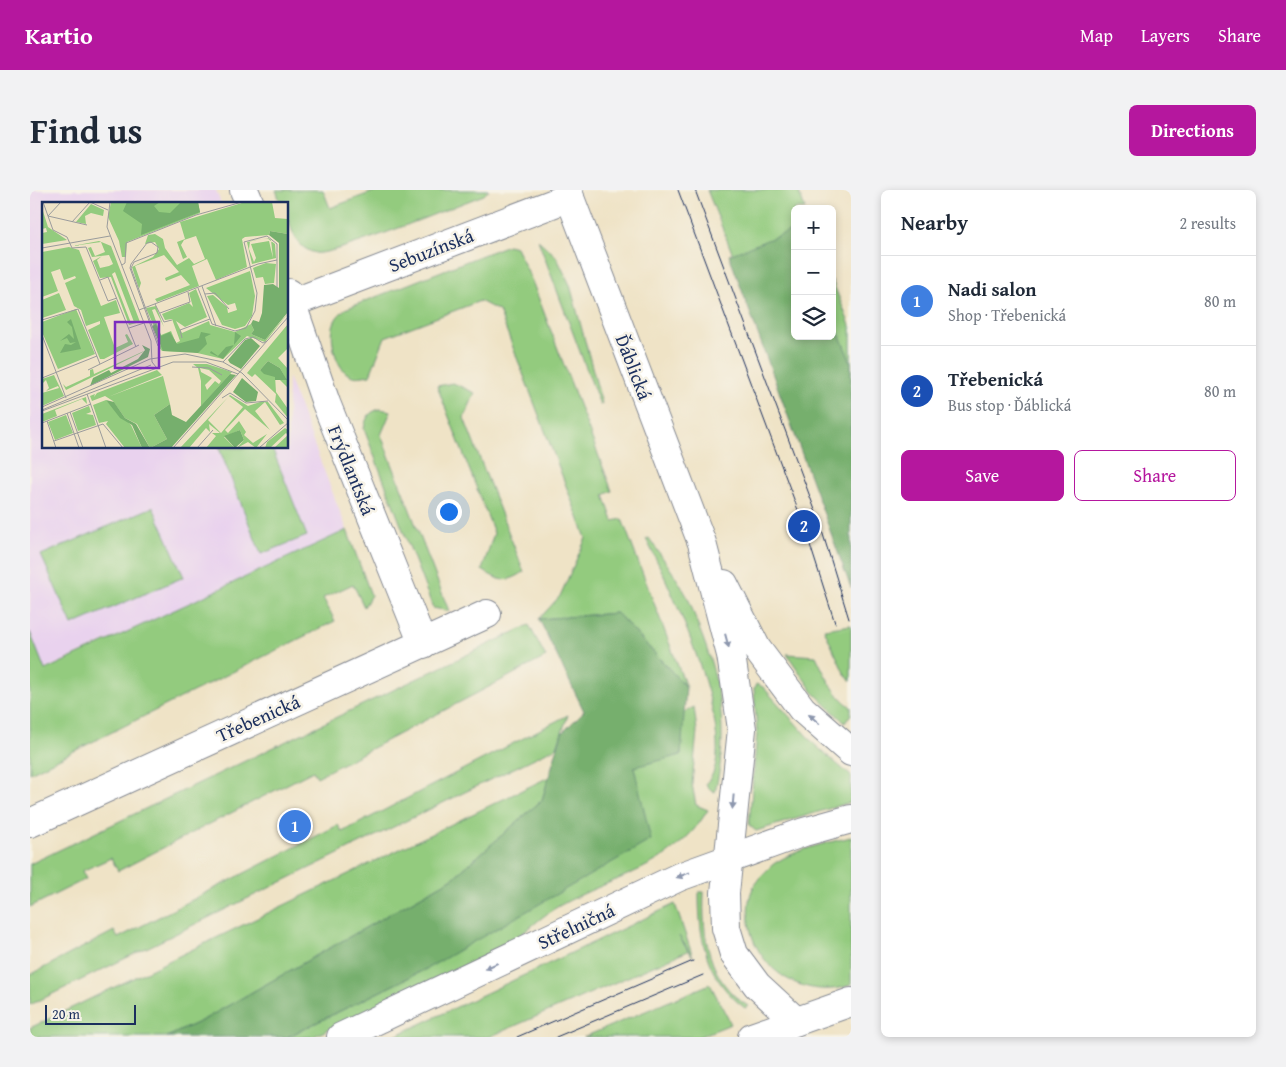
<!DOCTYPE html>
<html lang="en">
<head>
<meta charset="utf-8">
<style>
  :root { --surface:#fff; --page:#f2f2f3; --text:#1f2937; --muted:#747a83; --line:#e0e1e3; --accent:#b5179e }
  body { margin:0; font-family:"Gentium Book Plus",serif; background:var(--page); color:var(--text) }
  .controls { position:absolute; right:15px; top:15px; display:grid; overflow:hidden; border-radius:8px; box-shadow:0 2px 8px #0003 }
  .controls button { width:45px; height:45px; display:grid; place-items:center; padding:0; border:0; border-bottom:1px solid var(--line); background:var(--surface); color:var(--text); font:25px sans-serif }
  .scale { position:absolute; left:15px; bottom:12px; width:91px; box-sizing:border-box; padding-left:5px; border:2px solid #1b2f5e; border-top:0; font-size:14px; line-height:18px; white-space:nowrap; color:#1b2f5e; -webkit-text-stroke:4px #f7f3e8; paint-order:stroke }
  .you { position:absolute; left:418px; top:321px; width:18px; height:18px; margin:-12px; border:4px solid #fff; border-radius:50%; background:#1a73e8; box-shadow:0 0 0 8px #1a73e833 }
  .badge { display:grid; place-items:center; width:32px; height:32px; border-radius:50%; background:var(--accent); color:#fff; font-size:16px; font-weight:700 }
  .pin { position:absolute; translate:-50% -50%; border:2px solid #fff; box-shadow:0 1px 5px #0006 }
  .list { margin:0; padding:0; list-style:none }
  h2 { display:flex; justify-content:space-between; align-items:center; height:65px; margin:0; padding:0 20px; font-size:21px }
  h2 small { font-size:16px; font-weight:400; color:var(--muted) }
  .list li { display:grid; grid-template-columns:32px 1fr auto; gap:15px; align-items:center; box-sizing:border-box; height:90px; padding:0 20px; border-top:1px solid var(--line) }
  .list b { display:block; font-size:19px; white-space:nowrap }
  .list p { margin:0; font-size:16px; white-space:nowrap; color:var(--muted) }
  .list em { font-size:16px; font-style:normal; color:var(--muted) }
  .actions { display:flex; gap:10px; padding:15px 20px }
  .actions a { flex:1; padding:11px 0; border:1px solid var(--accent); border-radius:8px; text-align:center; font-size:18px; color:var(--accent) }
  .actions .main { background:var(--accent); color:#fff }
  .icon { flex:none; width:28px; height:28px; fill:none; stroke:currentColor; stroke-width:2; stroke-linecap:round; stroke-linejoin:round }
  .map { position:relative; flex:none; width:821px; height:847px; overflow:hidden; border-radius:8px }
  header { display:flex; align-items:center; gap:30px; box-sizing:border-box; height:70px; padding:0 25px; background:var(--accent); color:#fff }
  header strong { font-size:24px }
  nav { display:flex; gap:28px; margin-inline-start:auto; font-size:18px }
  .intro { display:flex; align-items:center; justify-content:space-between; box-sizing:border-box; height:120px; padding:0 30px }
  h1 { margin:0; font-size:35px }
  .button { padding:12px 22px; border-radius:8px; background:var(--accent); color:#fff; font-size:18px; font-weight:700 }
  main { display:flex; gap:30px; padding:0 30px }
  aside { flex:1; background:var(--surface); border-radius:8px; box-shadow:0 2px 8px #0003 }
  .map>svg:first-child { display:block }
  .built { fill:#e9d2ee }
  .green { fill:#93cb7e; stroke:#577d6e }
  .forest { fill:#76af6d; stroke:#486f66 }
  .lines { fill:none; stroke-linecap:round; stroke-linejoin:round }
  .minor-casing { stroke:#858992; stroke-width:30 }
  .major-casing { stroke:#858992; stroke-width:30 }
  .minor { stroke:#fff; stroke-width:28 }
  .major { stroke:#fff; stroke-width:28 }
  .tram { stroke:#1b2f5e; stroke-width:1 }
  .oneway { fill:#8d97ae }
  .labels { text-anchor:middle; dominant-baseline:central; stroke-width:5; stroke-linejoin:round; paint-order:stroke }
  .street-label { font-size:19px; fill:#1b2f5e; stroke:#f7f3e8 }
  .inset-road { fill:none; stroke:#9a9b9c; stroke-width:1 }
  .view { fill:#7b2cbf; fill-opacity:0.15; stroke:#7b2cbf; stroke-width:2.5 }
  .inset-edge { fill:none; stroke:#1b2f5e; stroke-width:2.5 }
</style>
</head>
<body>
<header>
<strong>Kartio</strong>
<nav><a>Map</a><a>Layers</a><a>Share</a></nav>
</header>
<div class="intro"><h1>Find us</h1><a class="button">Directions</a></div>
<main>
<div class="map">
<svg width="821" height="847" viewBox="0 0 821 847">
  <rect width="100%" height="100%" fill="#f7f3e8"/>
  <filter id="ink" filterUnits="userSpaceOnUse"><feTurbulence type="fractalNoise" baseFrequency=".02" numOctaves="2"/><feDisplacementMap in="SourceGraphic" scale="10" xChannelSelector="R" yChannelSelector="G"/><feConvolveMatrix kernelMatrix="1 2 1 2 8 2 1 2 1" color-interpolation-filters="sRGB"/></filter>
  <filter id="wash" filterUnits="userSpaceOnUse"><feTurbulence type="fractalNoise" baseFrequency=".0096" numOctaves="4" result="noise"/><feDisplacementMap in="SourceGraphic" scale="20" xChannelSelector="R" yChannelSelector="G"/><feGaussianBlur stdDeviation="1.12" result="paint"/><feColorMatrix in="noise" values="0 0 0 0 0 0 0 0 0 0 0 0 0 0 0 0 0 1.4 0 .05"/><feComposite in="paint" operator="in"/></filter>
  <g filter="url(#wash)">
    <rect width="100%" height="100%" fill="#efe3c6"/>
    <path class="built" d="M0,0H186L191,14H14V258H258V187L317,340L0,486Z"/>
    <g class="green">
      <path d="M246,0H293L300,18L348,0H459L454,5C429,14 302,67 285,63C263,57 258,33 258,14H251Z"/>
      <path d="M677,0H768L775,19H765V146H802V90L821,138V290L749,180Z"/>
      <path d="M508,50L526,66L540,95L572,214L570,215Z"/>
      <path d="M478,55L486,57L502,91L582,301L574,305L583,331L592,329L656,497L587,423L509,429L530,406L556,348L469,121L450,111L355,147L340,185C333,186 326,188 320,185C305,179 298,144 305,131C307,126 312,122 315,119Z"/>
      <path d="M423,193L445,203L434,228L494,382C475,394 470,391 452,380L464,343L407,196Z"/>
      <path d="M350,219L361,221L351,245L419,421L403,418L334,239C336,227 339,222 350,219Z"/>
      <path d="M189,258H242L277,346L231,364Z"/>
      <path d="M123,317L154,387L42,435L11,365Z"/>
      <path d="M317,340L341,405L334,417L323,394L293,408L305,431L0,583V442L15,480Z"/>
      <path d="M619,348C632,367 646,386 657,406C662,416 665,428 669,438C691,492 699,545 685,602L678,598L676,593C716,557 637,389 616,349Z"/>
      <path d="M499,435L516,467L287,587L283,581L88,681L81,668L52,681L56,689L0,717V674Z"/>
      <path d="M821,435V491L814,483L794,439Z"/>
      <path d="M757,464L786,466C795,485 804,505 821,517V524L815,533L783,502Z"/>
      <path d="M726,494L733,497L785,555L821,586V612L726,641L719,635L727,543L724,499Z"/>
      <path d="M664,517L667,541L662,594L666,615L678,620C641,681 586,684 529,716C511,726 497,742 480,752C419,789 346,817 282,847H257L398,778L603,576L651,565L653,523Z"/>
      <path d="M538,525L527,557L0,815V785L84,741L88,748L308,635L312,642Z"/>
      <path d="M519,587L512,610L423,688L173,830L137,847H0V838Z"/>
      <path d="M821,647V795C775,811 725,780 719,732C717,714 719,700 731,686C736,682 740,676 745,673C767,659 796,653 821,647Z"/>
      <path d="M669,702H674C672,746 678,791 718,816L715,818C675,788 669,749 669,702Z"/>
      <path d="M645,714L663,767L649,746L658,761L459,847H363Z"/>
      <path d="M680,794L701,834L668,847H554Z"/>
    </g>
    <g class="forest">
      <path d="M765,39V146H802V126L821,173V398L699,65Z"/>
      <path d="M587,423L656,497L651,565L604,577L621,650L398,778L257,847H137L173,830L423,688L512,610L532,543L554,521L509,429Z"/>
    </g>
  </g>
  <g filter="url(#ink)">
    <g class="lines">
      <defs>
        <g id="minor">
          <path d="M214,0L220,14"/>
          <path d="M258,103L296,213L393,454"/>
          <path d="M262,113L540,7"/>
          <path d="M0,633L457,424"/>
        </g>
        <g id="major">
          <path d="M537,0L672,353L701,465L712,539L695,703L696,738L704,764L727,795L766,831"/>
          <path d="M694,394L727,459L772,519L821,562"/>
          <path d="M311,847L649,687L774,642L821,629"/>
          <path d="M722,847L821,812"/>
        </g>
      </defs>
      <use href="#minor" class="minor-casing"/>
      <use href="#major" class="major-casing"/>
      <use href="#minor" class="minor"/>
      <use href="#major" class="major"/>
      <g class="tram">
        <path d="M648,0L774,336L805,433"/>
        <path d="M665,0L788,328L819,429"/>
        <path d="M487,847L663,771"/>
        <path d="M526,847L673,785"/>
      </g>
    </g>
    <defs><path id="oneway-solid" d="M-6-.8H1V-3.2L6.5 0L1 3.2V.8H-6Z" transform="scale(1.25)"/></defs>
    <g class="oneway">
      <use href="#oneway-solid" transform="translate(697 451) rotate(75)"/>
      <use href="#oneway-solid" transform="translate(784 529) rotate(-139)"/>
      <use href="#oneway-solid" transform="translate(703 612) rotate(95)"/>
      <use href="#oneway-solid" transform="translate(653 685) rotate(159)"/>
      <use href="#oneway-solid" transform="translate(461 776) rotate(155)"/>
    </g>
  </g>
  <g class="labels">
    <g class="street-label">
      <text transform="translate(401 60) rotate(-21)">Sebuzínská</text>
      <text transform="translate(604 177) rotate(69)">Ďáblická</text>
      <text transform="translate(322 280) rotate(68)">Frýdlantská</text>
      <text transform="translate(228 528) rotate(-24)">Třebenická</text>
      <text transform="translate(546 736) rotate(-25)">Střelničná</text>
    </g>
  </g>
  <g transform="translate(12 12)">
    <rect width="246" height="246" fill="#efe3c6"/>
    <path d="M69,0H156L158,11L85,40L84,55H80L77,39L66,15ZM203,0H230L233,16L246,17V32L228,29L227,33L203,35L200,37L205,65L174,78L165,57L150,64L157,84L115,100L113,97L148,83L139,73L124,79L123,76L137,70L122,53L93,64L99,81L97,87L90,65L111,55L117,47L113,40L103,42L106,33L113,32L121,37L123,46L135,63L147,56L152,62L163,57L154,34L142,38L139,43L145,55L141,57L135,40L143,37L138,20ZM49,2L62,8L61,14L49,11L43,14L44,22L34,20ZM0,6L6,25L25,38L0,42V31L5,30L4,26L0,27ZM225,36L233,42L234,56L210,62L205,40ZM226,36L229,38L231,56L227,39L209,42L214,56L212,60L207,47L208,39ZM57,39L69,44L98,120L87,123L69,75L58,76L51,59L60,54L55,58L58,66L67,64L71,62L67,53L50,55L46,46L49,45L53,54L63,50L59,40L30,44ZM73,70L92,120L89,121L70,72ZM27,45L37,48L59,104L74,98L78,111L62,115L73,146L86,140L83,133L85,132L91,142L62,157H58L46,128L58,122V119L44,124L39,108L32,104L23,81L34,76L33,74L22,78L18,67L9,70L16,89L0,95V50ZM224,61L234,62L232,81L223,82L221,75L214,76L211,66ZM208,69L213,94L210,114L203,124L193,127L180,123L165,94L171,93L185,105L186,111L195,108L193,101L186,103L164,86ZM154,87L165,115L143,125L134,119L140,131L167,119L168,123L193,130L209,122L212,128L209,132L223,138L247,110L223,140L205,134L181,157L151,150L120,149L116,144L120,143L104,106L114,104L122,125L113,107L110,108L119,133L129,129L134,141L138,139L130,117L123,118L120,112L147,101L151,105L147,91ZM17,91L24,108L0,116V98ZM34,107L53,152L16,167L0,130V120ZM246,122V146L236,156L246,167V186L238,178L244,177L238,166L226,159L218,168L233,174L234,190L246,207V216L233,200L234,192L213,172L210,175L205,171ZM102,149L101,150L24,188L21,182L24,185L48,174V168L51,167L52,172ZM151,162H165L190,170L159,204V179L156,166ZM158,166L167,168L179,179L177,182L173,179L165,188L163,183L170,176L159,170ZM115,168L120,173L66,195L121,174L128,202L112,213L125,237L108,246L95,222L83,216L71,199L63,194L50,199L48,194L53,192L52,195L55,191ZM12,173L22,194L0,204V191L17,186L16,184L4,189L7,186L4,178L0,182V177ZM188,193L206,204L221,199L226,200L242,221L238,223L223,200L213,209L228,228L203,207L183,228L186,231L197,219L204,230L202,233L211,241L225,232L214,246L206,240L195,246L202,238L198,228L182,235L193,246H164L174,234L170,231H178L167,222L168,230L164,226L147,246H138ZM187,194L201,205L179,231L166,218ZM44,195L45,202L40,197L13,208L15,214L0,220V212ZM64,198L89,223L100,246H83L64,222L66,219L57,221L51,203ZM47,204L49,210L44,212L51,213L54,223L36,229L30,211ZM24,213L31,231L13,238L6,220ZM243,226L246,228V246H232L246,233L244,231L228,246H223L225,240Z" fill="#93cb7e" fill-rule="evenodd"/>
    <path d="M85,0H118L112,4L117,10L128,11L139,0H156L158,10L99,33L100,22L81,9ZM228,29L246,32V110L223,138L209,132L212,128L209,122L211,118L217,120L220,111L222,83L231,82L237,86V41L227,33ZM29,117L39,147L18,151L23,142L29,143L34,140L28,141L25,136L18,139L27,132L32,137L30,125L25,120ZM114,122L119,134L128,130L135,142L157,136L159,130L169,132L163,135L165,142L156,151L121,149L110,124ZM193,130L199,134L181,157L168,151L169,149L176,154L184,145L192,143ZM209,136L218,144L199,167L188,161L186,158L203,138ZM100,143L108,147L106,155L48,184L51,176L67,168L69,171L96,157L103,148ZM226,159L238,166L245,178H233V175L222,172L218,168ZM188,172L194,173L129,246H100L90,223L78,216L64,198L72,200L83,216L94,222L108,246L125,237L112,213L128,202L130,213L144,220ZM200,176L216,190L214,199L204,200L191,190ZM198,228L202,238L193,246L182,234Z" fill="#76af6d"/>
    <path class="inset-road" d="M1,0L11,28L25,35L30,46L44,45L66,99L75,96M48,0L66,8M68,0L65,25L109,139L110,160L114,165M6,14L45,23M6,14L19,0M30,20L48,0M0,46L68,34M80,63L83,61L84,41L154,13L200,0M58,78L66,75L94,145M160,84L174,124M156,86L170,122L193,129L204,126L213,109L215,91L202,40L225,34L235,42V85M163,92L173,91L187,107M113,102L122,120L130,118M97,108L216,62L235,58M118,111L148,100L146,90M0,118L36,107L58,162M87,126L102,121M0,133L24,196M140,136L138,128L168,117M116,144L88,66L89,62L105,41L109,40L116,45L115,51L92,60L89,66L117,143M181,160L203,137L211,135L221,141L225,139M150,165L167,166L180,173M46,168L97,143M0,176L55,154M45,192L64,246M180,196L188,191L204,201L226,199M0,205L108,157L143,152L181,160L200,171L247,219M0,208L109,163M0,209L131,160H164L196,172M28,210L41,246M25,211L37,246M5,219L14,246M0,221L49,202M12,239L61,222L81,246M131,246L247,114M155,246L171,228M217,246L247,220"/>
    <path class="view" d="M73,120H117V166H73Z"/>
    <rect width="246" height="246" class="inset-edge"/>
  </g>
</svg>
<div class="controls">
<button>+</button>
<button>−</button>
<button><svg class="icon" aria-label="layers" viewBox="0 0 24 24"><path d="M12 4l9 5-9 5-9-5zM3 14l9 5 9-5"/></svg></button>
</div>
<div class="scale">20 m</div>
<div class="you"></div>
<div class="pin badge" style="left:265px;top:636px;background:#3f7fe0">1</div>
<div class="pin badge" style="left:774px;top:336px;background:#1a4fb4">2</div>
</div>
<aside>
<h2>Nearby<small>2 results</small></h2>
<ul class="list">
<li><span class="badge" style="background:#3f7fe0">1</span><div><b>Nadi salon</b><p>Shop · Třebenická</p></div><em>80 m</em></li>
<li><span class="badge" style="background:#1a4fb4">2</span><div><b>Třebenická</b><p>Bus stop · Ďáblická</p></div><em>80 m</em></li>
</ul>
<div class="actions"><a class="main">Save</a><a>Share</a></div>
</aside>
</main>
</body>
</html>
